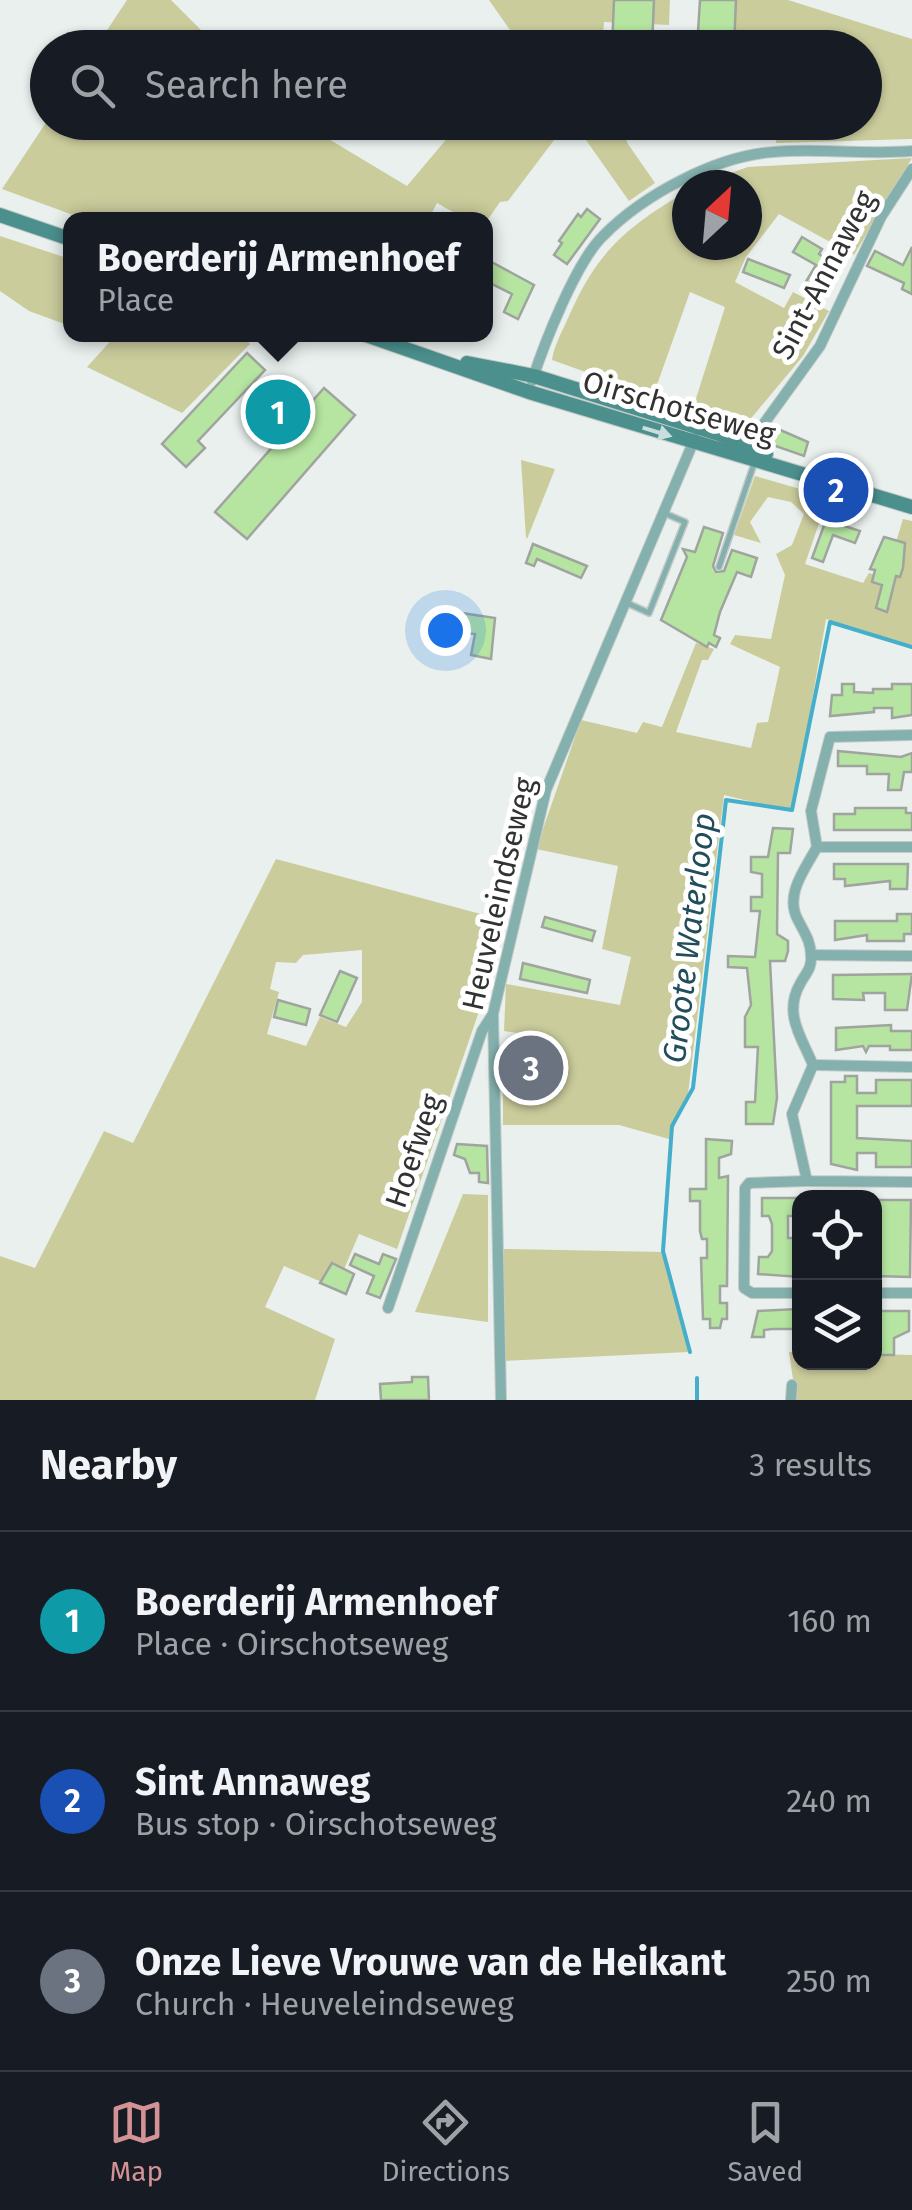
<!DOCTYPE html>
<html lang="en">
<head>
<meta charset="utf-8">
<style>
  :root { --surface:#171b24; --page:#242831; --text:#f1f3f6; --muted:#9ea1a6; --line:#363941; --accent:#d39295 }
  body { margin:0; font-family:"Fira Sans",sans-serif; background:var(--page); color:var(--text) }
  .controls { position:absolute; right:30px; bottom:30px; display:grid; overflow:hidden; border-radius:20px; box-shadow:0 2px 8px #0004 }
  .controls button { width:90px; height:90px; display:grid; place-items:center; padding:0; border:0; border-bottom:2px solid var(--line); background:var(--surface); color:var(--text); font:50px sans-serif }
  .compass { position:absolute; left:672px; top:170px; width:90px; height:90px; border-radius:50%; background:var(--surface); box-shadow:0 2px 8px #0004; rotate:26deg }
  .you { position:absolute; left:445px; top:630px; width:35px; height:35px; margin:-25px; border:8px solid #fff; border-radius:50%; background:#1a73e8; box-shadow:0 0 0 15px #1a73e833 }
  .badge { display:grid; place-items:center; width:65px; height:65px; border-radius:50%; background:var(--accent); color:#fff; font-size:32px; font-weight:700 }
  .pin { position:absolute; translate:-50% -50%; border:5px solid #fff; box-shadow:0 2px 10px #0006 }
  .popup { position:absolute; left:63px; top:212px; width:430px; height:130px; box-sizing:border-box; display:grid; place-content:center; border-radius:20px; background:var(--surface); filter:drop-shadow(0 2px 8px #0005); font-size:32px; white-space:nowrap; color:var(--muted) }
  .popup b { font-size:38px; color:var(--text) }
  .popup::after { content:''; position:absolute; left:50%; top:100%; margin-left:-20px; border:20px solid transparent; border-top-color:var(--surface) }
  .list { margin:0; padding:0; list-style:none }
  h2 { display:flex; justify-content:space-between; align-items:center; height:130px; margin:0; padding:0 40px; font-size:42px }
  h2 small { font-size:32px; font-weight:400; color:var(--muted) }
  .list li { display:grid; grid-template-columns:65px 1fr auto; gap:30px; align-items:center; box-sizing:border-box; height:180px; padding:0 40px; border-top:2px solid var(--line) }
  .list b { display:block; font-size:38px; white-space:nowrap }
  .list p { margin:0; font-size:32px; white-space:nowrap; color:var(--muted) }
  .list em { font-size:32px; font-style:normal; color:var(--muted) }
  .icon { flex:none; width:55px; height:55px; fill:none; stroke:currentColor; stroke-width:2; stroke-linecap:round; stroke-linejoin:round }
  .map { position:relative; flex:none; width:912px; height:1400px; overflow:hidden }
  .search { position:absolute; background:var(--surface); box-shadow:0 2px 8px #0004; left:30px; right:30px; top:30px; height:110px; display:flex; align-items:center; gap:25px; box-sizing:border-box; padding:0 35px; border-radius:55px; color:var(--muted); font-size:38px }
  .sheet { height:670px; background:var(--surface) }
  nav { display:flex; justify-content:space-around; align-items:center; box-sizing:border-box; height:140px; border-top:2px solid var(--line); background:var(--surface); font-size:28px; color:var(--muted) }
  nav a { display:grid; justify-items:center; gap:5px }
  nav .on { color:var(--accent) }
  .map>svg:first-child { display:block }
  .green { fill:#cbcc9c; fill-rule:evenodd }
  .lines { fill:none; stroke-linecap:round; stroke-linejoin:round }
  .stream { stroke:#45afcb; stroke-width:4 }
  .building { fill:#b6e5a1; stroke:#a0a49e; stroke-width:2.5 }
  .lane-casing { stroke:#c4cac8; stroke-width:8 }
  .street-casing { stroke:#c4cac8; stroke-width:12 }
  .secondary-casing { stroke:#c4cac8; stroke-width:16 }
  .lane { stroke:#84b0ad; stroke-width:5 }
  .street { stroke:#84b0ad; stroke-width:10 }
  .secondary { stroke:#4b908d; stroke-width:14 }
  .oneway { fill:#c9dedd }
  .labels { text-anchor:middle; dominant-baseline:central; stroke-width:10; stroke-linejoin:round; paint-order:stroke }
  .street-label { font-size:30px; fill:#313332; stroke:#fff }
  .water-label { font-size:32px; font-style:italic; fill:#214e5a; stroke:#fff }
</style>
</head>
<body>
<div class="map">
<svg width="912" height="1400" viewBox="0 0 912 1400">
  <rect width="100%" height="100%" fill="#e9f0ed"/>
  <g class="green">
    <path d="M127,0H171L218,47H96Z"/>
    <path d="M489,0H670L669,25L604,22L602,47H522Z"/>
    <path d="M723,0H788L912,39V139L776,143V123L864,122V48L734,47L735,27Z"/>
    <path d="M47,121L302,123L407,186L460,123H567L508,201L500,202L486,222L465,219L437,203L428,220L84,219L2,189Z"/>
    <path d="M574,123H620L628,144L655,183L629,201Z"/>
    <path d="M912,158L854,255L779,214L746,257L735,282L784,308L793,292L829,311L803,356L748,422L693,408L725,307L690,292L653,396L552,360C554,345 563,330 569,316C598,250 627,227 687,191V245H747V185L699,184L748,167Z"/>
    <path d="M0,236L70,259V326L29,311L0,291Z"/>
    <path d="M117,334L243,335L250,344L182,413L87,367Z"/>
    <path d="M521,460L555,469L527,539L526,537Z"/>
    <path d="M755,476L828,497L805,564L863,583L869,573L885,578L903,519L912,521V649L826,619L793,812L724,795L688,1094L669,1139L619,1125H503V1081L546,1083L550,1056L534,1051L531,1035L504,1031L506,984L620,1005L631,957L602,949L618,866L536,849L581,720L637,733L643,722L662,727L696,643L714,649L708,660H702L676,732L751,748L757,723L768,722L780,667L730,644L735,635L771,639L785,575L776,554L792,545L804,514L791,502L768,497L750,522L761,543L734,535Z"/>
    <path d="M276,859L503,920L485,994L397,1249L359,1234L336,1288L284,1266L265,1307L335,1339L315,1400H0V1256L35,1268L104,1131L133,1143ZM362,950V1002L346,1027L320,1017L306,1046L267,1034L279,992L270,989L276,962L296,963L303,955Z"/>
    <path d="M463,1194L488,1195V1322L415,1312Z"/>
    <path d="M504,1249L663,1252L688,1352L504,1361Z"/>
    <path d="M789,1352H799L800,1362H874L875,1354L912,1355V1400H796Z"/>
  </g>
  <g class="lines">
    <g class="stream">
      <path d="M690,1352L663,1251L672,1126L693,1088L726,800L792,810L830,622L912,647"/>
      <path d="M697,1378V1400"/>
    </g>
  </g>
  <g class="building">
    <path d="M614,0H654L652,48H612Z"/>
    <path d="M700,0H736L734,48H697Z"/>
    <path d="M587,209L600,219L567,264L554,255L562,243L559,241L578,214L581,217Z"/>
    <path d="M802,237L822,249L819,254L830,262L816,291L804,285L816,265L793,252Z"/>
    <path d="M912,247V294L902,289L904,283L867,266L875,251L903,265Z"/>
    <path d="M486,259L534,285L518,319L504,312L512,294L486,281Z"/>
    <path d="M748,259L790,275L784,288L743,272Z"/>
    <path d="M247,353L265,370L198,441L205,448L186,467L162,444Z"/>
    <path d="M289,384L306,400L307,407L324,388L355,415L247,539L215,512L275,444L253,422Z"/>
    <path d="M778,429L808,442L804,456L767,443L771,431Z"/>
    <path d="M826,520L860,531L855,543L833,535L823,562L812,558Z"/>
    <path d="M704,527L723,533L713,566L716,572L724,571L732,550L757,558L751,577L737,572L720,612L714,635L720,638L716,647L709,643L707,647L661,620L687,557L683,549L695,552Z"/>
    <path d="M884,537L905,543L903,568L900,577L896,576L887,612L876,608L882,585L872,582L875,570L870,569Z"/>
    <path d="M533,544L587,566L581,578L537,559L534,566L526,563Z"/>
    <path d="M462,613L495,618L491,659L471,655L475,634L444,631L445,617L461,618Z"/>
    <path d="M842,684H854V692L873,693V689H892V684H912V715L892,718V708H874V712L830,716L832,695H842Z"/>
    <path d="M838,751L901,757L912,753V772H904L901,790H888L889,774H867V766H838Z"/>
    <path d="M855,808H906V813H912V830H834V814H855Z"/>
    <path d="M773,828L793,829L790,853H778L777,934L788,941V951L785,961H770L777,1098L773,1124H746V1102H755L758,1047H745V1017L751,1005L747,968L728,967V956L755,957L760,911H751V897H762V874L751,872V857H768Z"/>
    <path d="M834,864H908L907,889H890V881L845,886V879H834Z"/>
    <path d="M897,914H912V934H904V941H867V935L835,940V921H897Z"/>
    <path d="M545,917L595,931L592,941L542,927Z"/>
    <path d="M523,963L590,980L587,993L520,979Z"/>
    <path d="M340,971L357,978L337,1022L320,1015Z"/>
    <path d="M912,974L907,1010H885V993H863L864,1000L833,999V975Z"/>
    <path d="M278,1000L310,1009L306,1025L274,1017Z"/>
    <path d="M891,1025V1031H912V1050H890V1046H869L866,1052L863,1046L836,1050V1028Z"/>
    <path d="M845,1076H857V1093H876V1080H912V1106H857V1138L912,1141V1167H876V1153H857V1170L831,1164V1082H845Z"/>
    <path d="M706,1139L732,1141L731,1154L719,1158V1178L728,1176L727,1286H720V1303H727V1319H722L720,1328H710V1319H703L701,1258H707V1239H702L700,1231V1201H690V1189H706Z"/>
    <path d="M457,1144L487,1146L488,1183L479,1182V1173H470L465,1159L454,1155Z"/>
    <path d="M762,1198H800V1216H788V1238H796L800,1277L758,1274L759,1257H768L772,1251V1224L769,1216H762Z"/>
    <path d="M874,1200H911L910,1277L874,1276Z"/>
    <path d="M355,1254L379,1264L383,1254L396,1259L380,1298L367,1293L374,1276L350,1265Z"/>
    <path d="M332,1263L354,1274L346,1294L320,1283Z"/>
    <path d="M798,1309V1329H772L764,1330V1337H752L758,1311Z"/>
    <path d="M874,1311H909V1331L894,1338V1355H880Z"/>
    <path d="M412,1377H428L429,1400H381L380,1384L412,1382Z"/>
  </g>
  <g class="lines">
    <defs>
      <g id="lane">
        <path d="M719,567L754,464"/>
        <path d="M627,603L649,613L685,522L664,513"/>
      </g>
      <g id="street">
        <path d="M532,381C544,344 576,262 603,236C643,195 716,156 773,152C819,148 866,155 912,151"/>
        <path d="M734,439L760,429L820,346L881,217L912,169"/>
        <path d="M817,847L811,811L830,737L912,735"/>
        <path d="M912,847H817C805,869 784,895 798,920C804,932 811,941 811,956C812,969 805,974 800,984C783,1014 802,1038 813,1065L792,1114L807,1181L912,1182"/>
        <path d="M811,955L912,956"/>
        <path d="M813,1065L912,1067"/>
        <path d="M800,1293H752L744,1288L745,1188L749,1183L807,1181"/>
        <path d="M874,1293H912"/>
        <path d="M388,1308L482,1031L493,1014"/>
        <path d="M501,1400L493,1014L546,790L695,438"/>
        <path d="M791,1400L792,1385"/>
      </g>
      <g id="secondary">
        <path d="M0,215L70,239"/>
        <path d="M363,334L529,392L912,507"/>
        <path d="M467,363L534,376L719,434L766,454"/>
      </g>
    </defs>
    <use href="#lane" class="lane-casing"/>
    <use href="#street" class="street-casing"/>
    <use href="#secondary" class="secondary-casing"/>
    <use href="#lane" class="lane"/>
    <use href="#street" class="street"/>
    <use href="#secondary" class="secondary"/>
  </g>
  <defs><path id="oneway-solid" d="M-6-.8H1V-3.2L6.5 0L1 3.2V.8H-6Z" transform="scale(2.5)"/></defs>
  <use class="oneway" href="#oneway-solid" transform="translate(657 432) rotate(17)"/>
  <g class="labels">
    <g class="street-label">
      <text transform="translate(824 275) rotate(-62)">Sint-Annaweg</text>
      <text transform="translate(679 408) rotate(16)">Oirschotseweg</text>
      <text transform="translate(499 894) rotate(-77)">Heuveleindseweg</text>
      <text transform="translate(414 1151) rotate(-71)">Hoefweg</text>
    </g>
    <g class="water-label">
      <text transform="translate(689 938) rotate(-83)">Groote Waterloop</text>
    </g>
  </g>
</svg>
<div class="controls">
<button><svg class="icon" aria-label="locate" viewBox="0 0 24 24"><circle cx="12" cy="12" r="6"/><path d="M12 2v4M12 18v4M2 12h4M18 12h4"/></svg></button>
<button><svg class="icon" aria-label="layers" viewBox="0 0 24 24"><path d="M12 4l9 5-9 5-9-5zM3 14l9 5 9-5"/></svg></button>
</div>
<svg class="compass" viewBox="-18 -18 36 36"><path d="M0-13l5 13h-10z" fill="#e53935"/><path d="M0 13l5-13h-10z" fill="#9ea1a6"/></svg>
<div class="you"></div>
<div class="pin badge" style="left:278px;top:412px;background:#0f9aa8">1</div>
<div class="popup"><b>Boerderij Armenhoef</b>Place</div>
<div class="pin badge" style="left:836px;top:490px;background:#1a4fb4">2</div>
<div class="pin badge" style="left:531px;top:1068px;background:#6b7280">3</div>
<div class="search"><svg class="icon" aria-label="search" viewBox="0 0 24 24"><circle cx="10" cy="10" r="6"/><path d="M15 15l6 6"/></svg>Search here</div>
</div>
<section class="sheet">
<h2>Nearby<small>3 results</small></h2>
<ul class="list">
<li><span class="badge" style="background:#0f9aa8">1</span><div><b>Boerderij Armenhoef</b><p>Place · Oirschotseweg</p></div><em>160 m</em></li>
<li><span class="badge" style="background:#1a4fb4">2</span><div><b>Sint Annaweg</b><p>Bus stop · Oirschotseweg</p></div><em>240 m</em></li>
<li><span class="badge" style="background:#6b7280">3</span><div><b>Onze Lieve Vrouwe van de Heikant</b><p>Church · Heuveleindseweg</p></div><em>250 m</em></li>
</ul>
</section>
<nav>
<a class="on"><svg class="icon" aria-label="map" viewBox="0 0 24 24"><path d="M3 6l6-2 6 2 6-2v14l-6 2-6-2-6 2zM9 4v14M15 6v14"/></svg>Map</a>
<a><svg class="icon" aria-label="directions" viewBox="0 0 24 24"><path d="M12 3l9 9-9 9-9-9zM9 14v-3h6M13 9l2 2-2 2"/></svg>Directions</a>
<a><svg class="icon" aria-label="saved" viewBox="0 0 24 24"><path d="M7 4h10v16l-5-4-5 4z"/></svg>Saved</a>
</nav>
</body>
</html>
